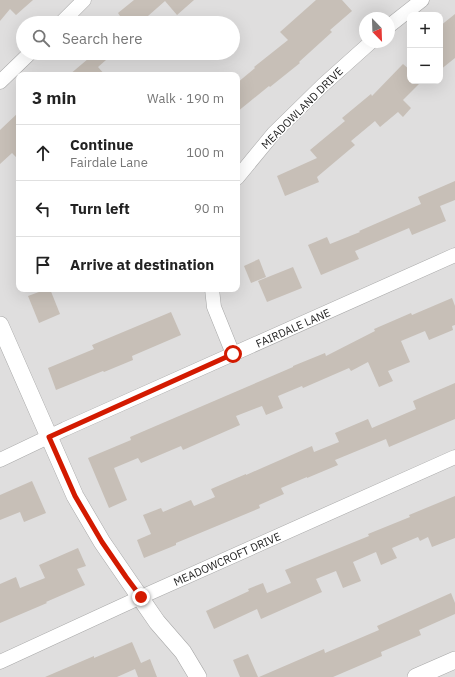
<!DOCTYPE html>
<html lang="en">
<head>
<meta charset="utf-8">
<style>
  :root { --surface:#fff; --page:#f6f6f6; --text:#222; --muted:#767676; --line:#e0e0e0 }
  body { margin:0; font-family:"IBM Plex Sans",sans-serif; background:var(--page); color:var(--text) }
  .controls { position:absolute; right:12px; top:12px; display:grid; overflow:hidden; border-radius:8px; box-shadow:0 4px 16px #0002 }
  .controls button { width:36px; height:36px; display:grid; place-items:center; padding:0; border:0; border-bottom:1px solid var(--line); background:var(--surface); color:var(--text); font:20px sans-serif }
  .compass { position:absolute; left:359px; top:12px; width:36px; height:36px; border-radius:50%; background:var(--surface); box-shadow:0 4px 16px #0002; rotate:157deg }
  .stop { position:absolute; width:12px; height:12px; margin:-9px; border:3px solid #d31a00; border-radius:50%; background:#fff }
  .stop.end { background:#d31a00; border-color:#fff; box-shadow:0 1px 4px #0008 }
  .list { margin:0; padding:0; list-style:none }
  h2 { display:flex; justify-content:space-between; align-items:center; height:52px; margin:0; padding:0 16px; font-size:17px }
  h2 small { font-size:13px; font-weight:400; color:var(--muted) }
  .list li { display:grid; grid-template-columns:26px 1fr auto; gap:12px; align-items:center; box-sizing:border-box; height:56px; padding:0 16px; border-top:1px solid var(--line) }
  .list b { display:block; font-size:15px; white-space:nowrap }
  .list p { margin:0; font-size:13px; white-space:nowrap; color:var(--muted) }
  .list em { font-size:13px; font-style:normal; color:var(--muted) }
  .icon { flex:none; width:22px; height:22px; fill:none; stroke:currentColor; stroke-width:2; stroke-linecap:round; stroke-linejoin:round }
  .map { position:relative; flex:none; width:455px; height:677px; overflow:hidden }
  .search { position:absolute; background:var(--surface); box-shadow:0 4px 16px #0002; left:16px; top:16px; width:224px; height:44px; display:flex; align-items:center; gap:10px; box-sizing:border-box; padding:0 14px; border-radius:22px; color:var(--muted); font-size:15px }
  .panel { position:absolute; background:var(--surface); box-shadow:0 4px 16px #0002; left:16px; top:72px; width:224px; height:220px; border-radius:8px }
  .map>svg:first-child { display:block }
  .residential { fill:#dfdede; fill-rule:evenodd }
  .building { fill:#c7bfb7 }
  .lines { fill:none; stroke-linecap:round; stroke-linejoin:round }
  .minor-casing { stroke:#a8a8a8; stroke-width:15 }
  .tertiary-casing { stroke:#a8a8a8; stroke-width:18 }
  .minor { stroke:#fff; stroke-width:14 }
  .tertiary { stroke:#fff; stroke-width:17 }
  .route { stroke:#d31a00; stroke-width:5 }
  .labels { text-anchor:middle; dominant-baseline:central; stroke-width:3; stroke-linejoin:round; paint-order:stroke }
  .street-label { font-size:11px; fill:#212121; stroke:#fff }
</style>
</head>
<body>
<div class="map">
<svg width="455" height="677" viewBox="0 0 455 677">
  <rect width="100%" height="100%" fill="#f2f0e8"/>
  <path class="residential" d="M0,0H455V677H0ZM410,15H440V81H410ZM365,18H389V42H365ZM23,23H233V53H23ZM19,75H237V289H19Z"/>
  <g class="building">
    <path d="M0,0H33L16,15L10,9L0,21Z"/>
    <path d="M134,0H194L177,15L165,1L140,23H112L120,16L118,13Z"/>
    <path d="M316,0H342L352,11L330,30L332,32L299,62L300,63L270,87L269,86L237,112V83L255,68L254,67L288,40L280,32Z"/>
    <path d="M455,14V58L440,70V26Z"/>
    <path d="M95,53H114L98,67L105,75H69Z"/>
    <path d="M403,64L410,70V81H422L403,100L411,108L403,117L398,112L380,127L375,121L351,141L355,145L317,177L319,182L285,196L277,176L317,158L310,150L345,121L342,118L371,94L372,96Z"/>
    <path d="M19,112V160L12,153L0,164V130Z"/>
    <path d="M455,181V200L440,206L446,221L412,235L409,228L355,251L359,259L321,275L308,245L327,237L330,244L360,232L359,231L421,204L418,197Z"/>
    <path d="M259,259L266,277L251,283L244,266Z"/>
    <path d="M293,267L302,288L267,302L258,281Z"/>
    <path d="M47,289H50L60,314L39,323L28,296Z"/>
    <path d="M452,298L455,306V325L452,326L453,330L429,340L425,331L401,341L410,362L388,371L393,381L379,387L368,362L351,371L349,368L303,388L302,386L278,396L283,408L266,415L262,406L236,416L240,425L183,450L181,446L141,463L138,458L114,468L127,500L109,508L88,458L131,440L130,437L293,367V366L325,353L326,356L375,331L374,329L411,313L412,315Z"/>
    <path d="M171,312L181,335L132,356L133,360L104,372L103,371L56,390L48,368L94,349L92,345Z"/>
    <path d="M455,383V419L389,447L386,439L335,460L338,465L307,478V477L281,488L284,494L259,505L260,508L176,543V545L144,558L137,540L151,534L143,515L161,508L163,512L191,500L194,506L215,497L211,489L246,474V475L312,446L314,452L339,442L335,433L368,419L372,428L416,409L413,401Z"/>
    <path d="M32,481L46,513L24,522L20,512L0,520V495Z"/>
    <path d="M455,496V538L432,547L428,537L420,541L418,537L392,548L397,558L381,565L376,552L353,562L361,581L343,588L336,571L316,579L322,592L261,619L257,609L214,629L206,611L249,591L248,589L263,583L267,593L291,583L285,570L369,536L368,534L410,517L409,515Z"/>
    <path d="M78,548L86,566L77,569L85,585L46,602L47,603L0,623V584L16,577L20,588L45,578L39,565Z"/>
    <path d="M451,593L455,603V614L419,630L421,635L381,652L382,656L333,677H259L324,649L325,653L379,630L377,626Z"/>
    <path d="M132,642L141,663L150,659L157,677H138L135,669L117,677H45L94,656V658Z"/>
    <path d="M248,654L258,677H240L233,660Z"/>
  </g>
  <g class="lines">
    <defs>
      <g id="minor">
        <path d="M61,23L84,0"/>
        <path d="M389,26L422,0"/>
        <path d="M0,82L30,53"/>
        <path d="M237,178L274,133L323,85L371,42"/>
        <path d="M212,289L214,307L233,354"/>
        <path d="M0,460L65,429L455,255"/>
        <path d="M0,662L141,597L455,457"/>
      </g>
      <g id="tertiary">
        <path d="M0,325L75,496L102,542L126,577L157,622L183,652L198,677"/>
        <path d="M416,677L455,660"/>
      </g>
    </defs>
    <use href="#minor" class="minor-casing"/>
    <use href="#tertiary" class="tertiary-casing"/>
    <use href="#minor" class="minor"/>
    <use href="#tertiary" class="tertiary"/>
  </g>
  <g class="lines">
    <path class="route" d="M141,597L126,577L102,542L75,496L49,437L233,354"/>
  </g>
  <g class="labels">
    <g class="street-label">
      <text transform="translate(302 108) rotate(-45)">MEADOWLAND DRIVE</text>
      <text transform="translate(293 328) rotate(-24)">FAIRDALE LANE</text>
      <text transform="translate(227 559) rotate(-24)">MEADOWCROFT DRIVE</text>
    </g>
  </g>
</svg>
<div class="controls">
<button>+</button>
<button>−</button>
</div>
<svg class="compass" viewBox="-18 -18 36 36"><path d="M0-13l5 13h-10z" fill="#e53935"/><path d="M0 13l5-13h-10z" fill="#767676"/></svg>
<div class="stop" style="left:233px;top:354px"></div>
<div class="stop end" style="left:141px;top:597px"></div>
<div class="search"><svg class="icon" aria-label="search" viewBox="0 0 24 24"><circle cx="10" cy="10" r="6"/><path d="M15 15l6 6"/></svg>Search here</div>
<section class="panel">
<h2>3 min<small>Walk · 190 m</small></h2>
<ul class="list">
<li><svg class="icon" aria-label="ahead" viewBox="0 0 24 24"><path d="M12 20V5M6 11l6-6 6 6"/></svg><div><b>Continue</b><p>Fairdale Lane</p></div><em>100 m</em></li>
<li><svg class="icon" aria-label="left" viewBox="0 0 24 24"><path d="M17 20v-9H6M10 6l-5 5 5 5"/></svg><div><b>Turn left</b></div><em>90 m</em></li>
<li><svg class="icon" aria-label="arrive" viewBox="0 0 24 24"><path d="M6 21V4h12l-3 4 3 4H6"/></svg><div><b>Arrive at destination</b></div></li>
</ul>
</section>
</div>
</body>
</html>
